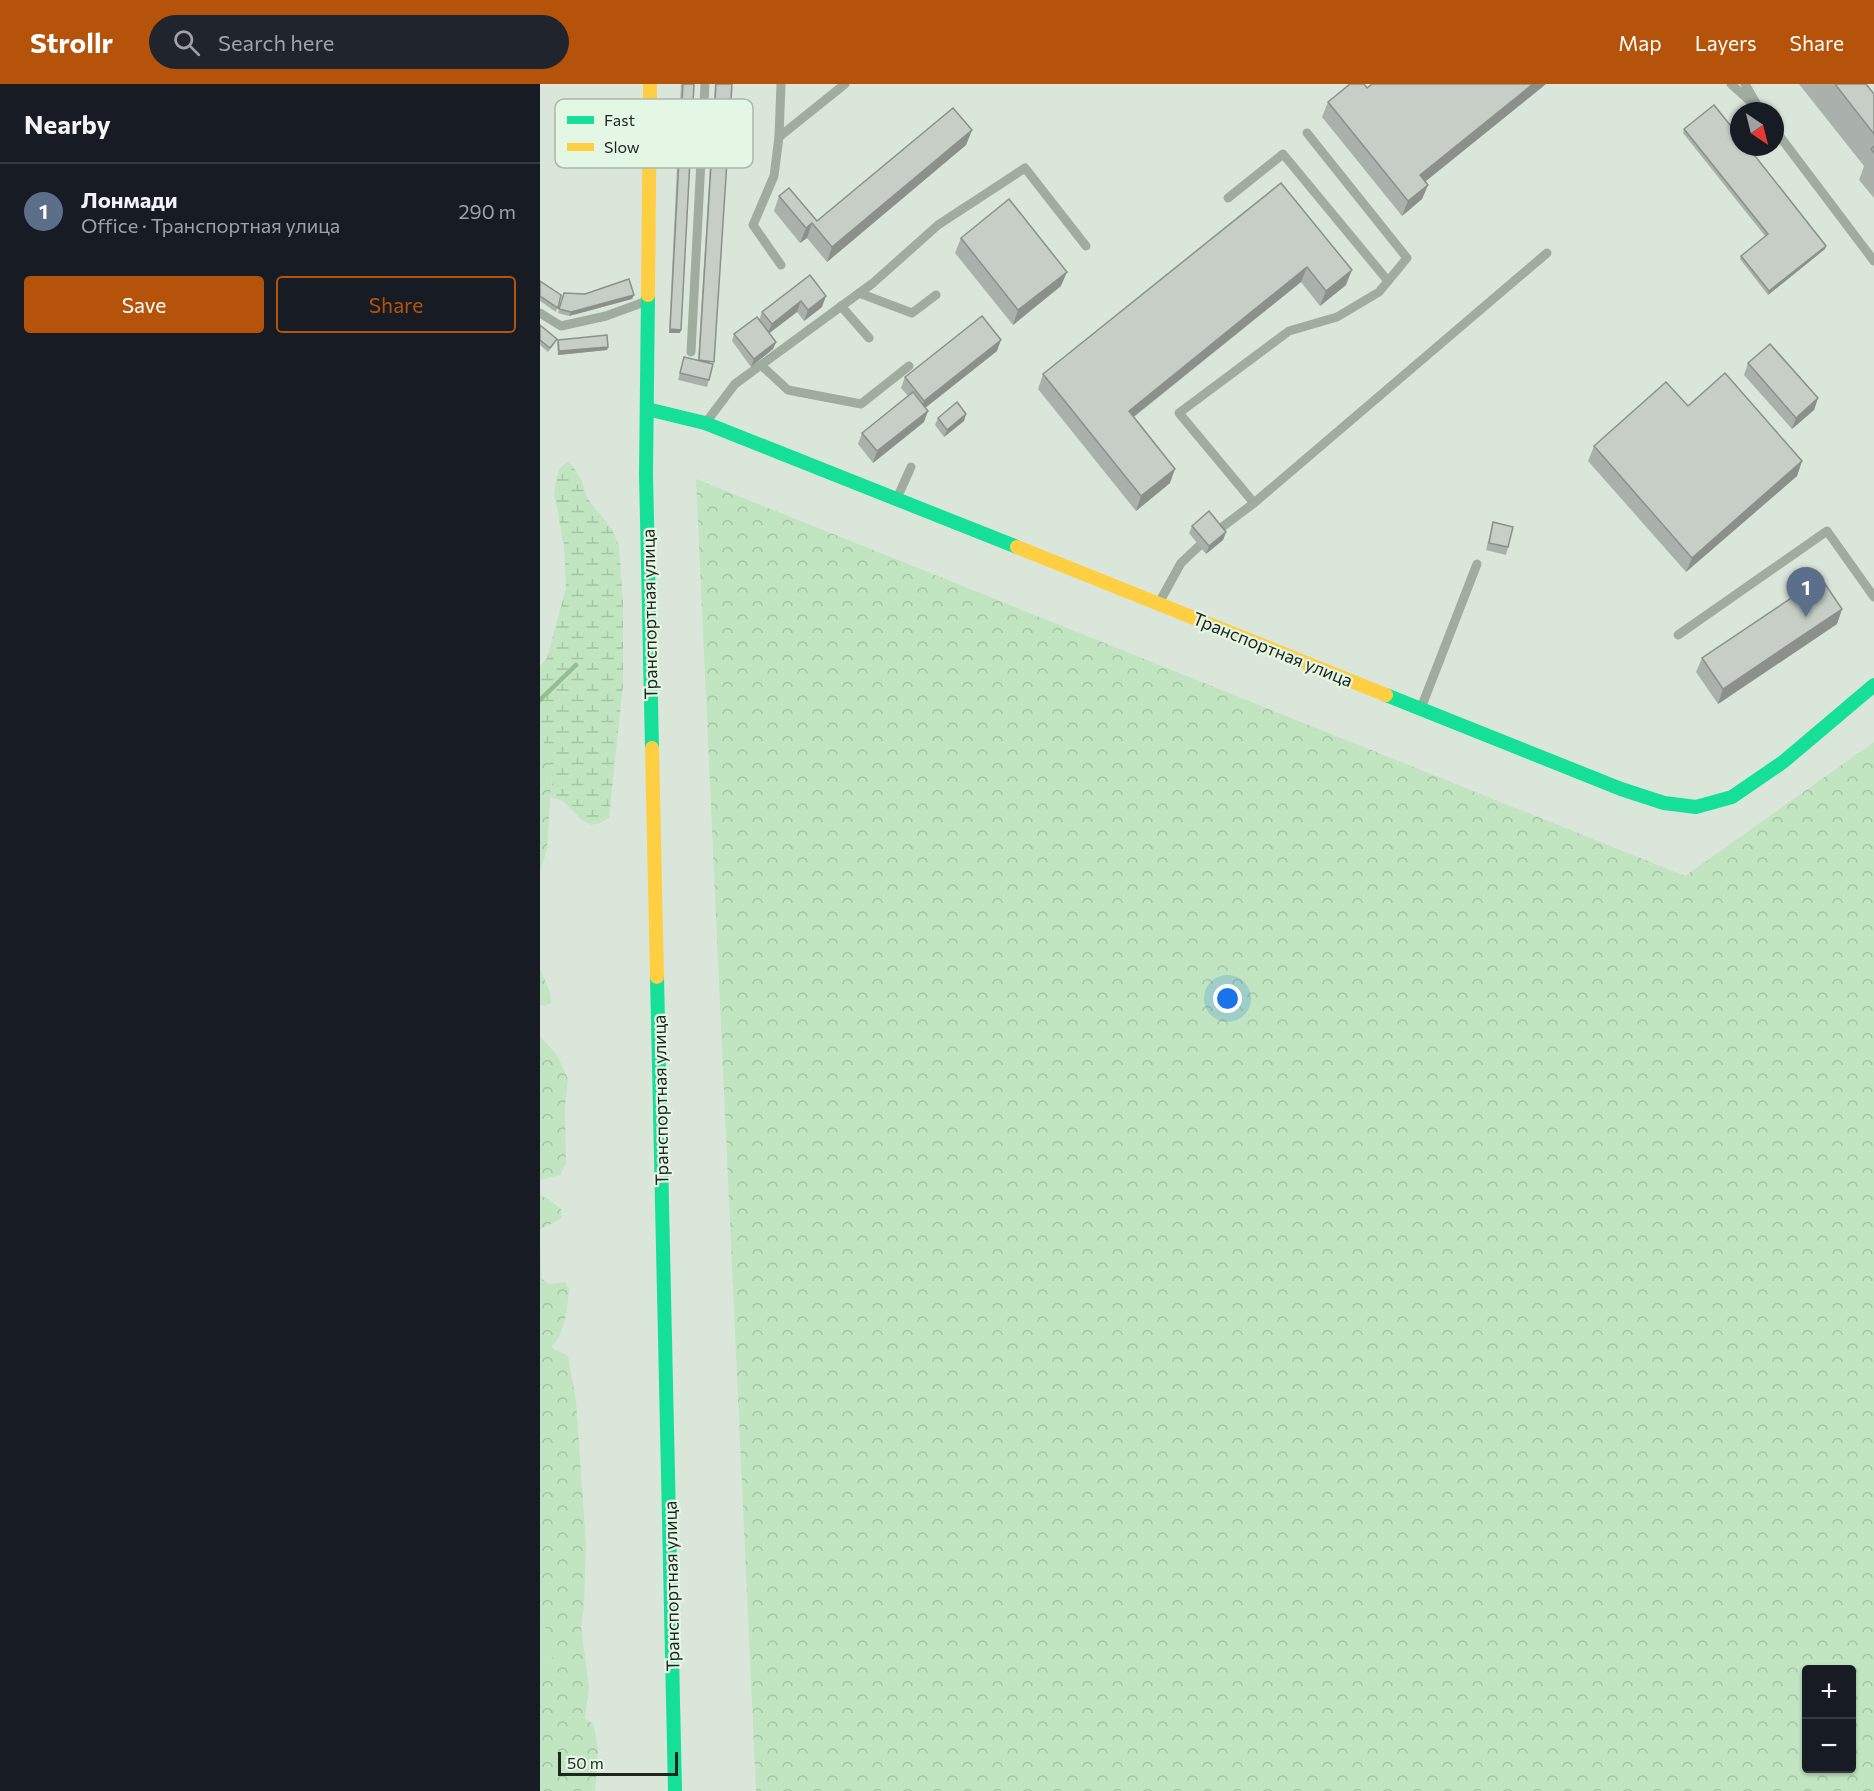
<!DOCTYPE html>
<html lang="en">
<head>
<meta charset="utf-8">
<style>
  :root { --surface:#171b24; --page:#20242c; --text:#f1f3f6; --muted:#9ea1a6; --line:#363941; --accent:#b45309 }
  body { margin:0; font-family:Commissioner,sans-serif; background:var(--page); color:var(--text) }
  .controls { position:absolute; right:18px; bottom:18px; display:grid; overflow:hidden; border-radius:6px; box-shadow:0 2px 4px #0004 }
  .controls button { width:54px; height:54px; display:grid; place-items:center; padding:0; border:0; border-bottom:2px solid var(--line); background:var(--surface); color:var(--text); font:30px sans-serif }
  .compass { position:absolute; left:1190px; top:18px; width:54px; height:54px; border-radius:50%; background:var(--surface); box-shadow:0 2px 4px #0004; rotate:145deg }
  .scale { position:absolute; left:18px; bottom:15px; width:120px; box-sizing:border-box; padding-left:6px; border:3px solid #1e251e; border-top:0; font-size:16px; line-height:21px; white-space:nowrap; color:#1e251e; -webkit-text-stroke:4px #e4f7e4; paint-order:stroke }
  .you { position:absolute; left:688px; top:915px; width:21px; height:21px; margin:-15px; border:4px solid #fff; border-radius:50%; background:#1a73e8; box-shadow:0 0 0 9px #1a73e833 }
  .badge { display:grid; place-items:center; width:39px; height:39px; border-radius:50%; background:var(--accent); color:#fff; font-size:20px; font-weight:700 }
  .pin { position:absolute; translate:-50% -50px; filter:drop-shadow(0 2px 3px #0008) }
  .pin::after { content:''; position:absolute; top:32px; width:21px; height:18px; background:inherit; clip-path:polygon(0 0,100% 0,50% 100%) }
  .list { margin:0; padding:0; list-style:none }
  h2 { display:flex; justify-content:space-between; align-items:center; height:78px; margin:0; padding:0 24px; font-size:26px }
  h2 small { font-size:20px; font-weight:400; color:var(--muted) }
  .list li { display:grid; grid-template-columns:39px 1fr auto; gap:18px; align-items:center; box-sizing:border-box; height:96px; padding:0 24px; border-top:2px solid var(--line) }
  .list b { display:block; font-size:22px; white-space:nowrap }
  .list p { margin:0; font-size:20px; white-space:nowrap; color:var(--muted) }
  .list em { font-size:20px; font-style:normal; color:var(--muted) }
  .actions { display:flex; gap:12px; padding:18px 24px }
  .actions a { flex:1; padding:14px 0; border:2px solid var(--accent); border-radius:6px; text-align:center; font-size:21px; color:var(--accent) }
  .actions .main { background:var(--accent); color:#fff }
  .icon { flex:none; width:33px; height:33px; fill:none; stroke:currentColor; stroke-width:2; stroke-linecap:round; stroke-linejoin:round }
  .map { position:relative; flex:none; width:1334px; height:1707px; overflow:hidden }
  header { display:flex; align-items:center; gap:36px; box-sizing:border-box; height:84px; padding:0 30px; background:var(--accent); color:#fff }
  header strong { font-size:28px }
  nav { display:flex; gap:33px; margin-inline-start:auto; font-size:21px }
  .search { width:420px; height:54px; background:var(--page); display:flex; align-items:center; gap:15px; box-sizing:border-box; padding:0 21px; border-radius:33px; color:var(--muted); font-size:22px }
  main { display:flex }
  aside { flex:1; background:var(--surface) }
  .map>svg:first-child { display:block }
  .grass { fill:#c0e5c0 }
  .forest { fill:url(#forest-crowns); fill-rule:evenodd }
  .wetland { fill:url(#wetland-marsh) }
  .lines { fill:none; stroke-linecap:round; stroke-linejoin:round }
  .stream { stroke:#90c091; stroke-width:4.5 }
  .lane { stroke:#9fac9f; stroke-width:9 }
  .fast { stroke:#16e098; stroke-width:14 }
  .slow { stroke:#ffcf43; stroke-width:14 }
  .wall { fill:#aab1aa }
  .shaded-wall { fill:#8b908b }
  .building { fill:#c6cec6; stroke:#8b908b; stroke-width:1.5 }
  .labels { text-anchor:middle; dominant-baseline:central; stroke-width:4.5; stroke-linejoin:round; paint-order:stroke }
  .street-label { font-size:18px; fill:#1e251e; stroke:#e4f7e4 }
  .key { fill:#e4f7e4; stroke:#a9b8a9; stroke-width:1.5 }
  .key-label { font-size:16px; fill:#1e251e }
</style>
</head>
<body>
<header>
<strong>Strollr</strong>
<div class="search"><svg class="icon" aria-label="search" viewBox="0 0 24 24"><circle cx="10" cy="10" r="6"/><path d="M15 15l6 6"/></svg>Search here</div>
<nav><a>Map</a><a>Layers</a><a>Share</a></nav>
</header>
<main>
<aside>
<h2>Nearby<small></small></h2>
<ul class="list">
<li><span class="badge" style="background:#5c6f8a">1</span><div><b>Лонмади</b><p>Office · Транспортная улица</p></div><em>290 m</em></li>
</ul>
<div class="actions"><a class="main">Save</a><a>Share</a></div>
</aside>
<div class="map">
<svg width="1334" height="1707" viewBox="0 0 1334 1707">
  <defs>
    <pattern id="forest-crowns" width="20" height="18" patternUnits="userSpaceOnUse" patternTransform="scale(1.5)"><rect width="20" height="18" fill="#c0e5c0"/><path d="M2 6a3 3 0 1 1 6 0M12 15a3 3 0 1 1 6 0" fill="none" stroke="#a5c4a5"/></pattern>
    <pattern id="wetland-marsh" width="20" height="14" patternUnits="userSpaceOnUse" patternTransform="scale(1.5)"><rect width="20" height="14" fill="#c0e5c0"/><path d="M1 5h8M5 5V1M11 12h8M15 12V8" fill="none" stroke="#a5c4a5"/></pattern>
  </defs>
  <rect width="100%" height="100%" fill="#dbe6db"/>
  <path class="grass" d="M0,1519L13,1578L0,1579Z"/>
  <g class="forest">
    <path d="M156,395L1145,792L1334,658V1707H216ZM1266,1586H1312V1684H1266Z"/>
    <path d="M0,649L7,666L12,689L7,765L0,788V885L10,908L11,919L5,922L0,921Z"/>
    <path d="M0,952L17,971L28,995L25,1023L26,1080L20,1091L0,1096Z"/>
    <path d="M0,1111L10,1116L21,1125L22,1134L0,1146Z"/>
    <path d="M0,1157L2,1195L9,1200L25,1198L29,1205C27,1226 26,1248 11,1263L28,1272L36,1317L46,1459L44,1523L41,1543L49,1603L45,1634L54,1641L58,1667L55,1707H0V1579L13,1578L0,1519Z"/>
  </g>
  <path class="wetland" d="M27,378L32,381L41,395L47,414L72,445L79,462L83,516V601L69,734L60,739L51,741L42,736L23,717L11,713L12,689L7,666L0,649V582L7,574L26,504L24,461L14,409L19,385Z"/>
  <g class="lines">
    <path class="stream" d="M0,616L36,581"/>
    <g class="lane">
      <path d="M241,0L239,53L234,92L213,141L241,181"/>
      <path d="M1191,0L1221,27"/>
      <path d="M1205,0L1216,19"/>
      <path d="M1235,46L1334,177"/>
      <path d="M239,53L305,0"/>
      <path d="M688,114L743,70L848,197"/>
      <path d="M319,209L372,229L396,211"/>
      <path d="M301,222L329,254"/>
      <path d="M0,229L21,242L66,232L107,217"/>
      <path d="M151,268L165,0"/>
      <path d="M222,282L248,306L321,320L369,282"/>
      <path d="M167,337L195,300L333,199L398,141L485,84L546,162"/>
      <path d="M358,412L371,383"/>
      <path d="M714,419L639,329L749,247L797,233L839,208L867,174L767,49"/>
      <path d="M677,447L714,419L1007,169"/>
      <path d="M620,517L641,479L659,462"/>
      <path d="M1138,551L1287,447L1334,513"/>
      <path d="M881,624L937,480"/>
    </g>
    <g class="fast">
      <path d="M108,211L106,390L112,664"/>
      <path d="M107,325L165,339L477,463"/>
      <path d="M846,611L1081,705L1124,719L1156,723L1192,713L1243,678L1334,601"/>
      <path d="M117,893L135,1707"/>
    </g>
    <g class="slow">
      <path d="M108,211L110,0"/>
      <path d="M477,463L846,611"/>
      <path d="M112,664L117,893"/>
    </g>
  </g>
  <g class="wall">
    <path d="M141,0H154L140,249H129Z"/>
    <path d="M175,0H192L169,296L167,303L138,296L144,273L158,276Z"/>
    <path d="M832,0H1006L885,97L888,101L882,115L862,132L782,33L788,18L827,4Z"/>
    <path d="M1259,0H1326L1334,10V114L1319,96L1324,82Z"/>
    <path d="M1144,45L1286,162L1285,165L1228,211L1200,175L1201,172L1225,152L1143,49Z"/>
    <path d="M432,46L426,61L287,178L267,154L260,159L234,127L239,112L277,137Z"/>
    <path d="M741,99L806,201L780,222L761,198L594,333L630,399L596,427L498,305L503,290Z"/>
    <path d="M421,154L521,202L473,241L415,169Z"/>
    <path d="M270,191L282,223L264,237L257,228L229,249L236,258L233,265L211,283L192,257L194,250L219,236L222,228Z"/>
    <path d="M0,197L21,211L16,228L0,217Z"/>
    <path d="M24,209L94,211L92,215L29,232L18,229Z"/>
    <path d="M0,241L15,259L8,268L0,261Z"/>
    <path d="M18,256L68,263L67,266L18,271L17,259Z"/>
    <path d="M457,267L385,324L384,338L333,379L318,360L322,349L368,312L361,304L365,293Z"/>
    <path d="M1208,279L1278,314L1274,326L1252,345L1204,291Z"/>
    <path d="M1148,322L1262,377L1257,392L1146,488L1048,377L1054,362Z"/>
    <path d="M426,330L424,337L404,353L395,341L398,334Z"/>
    <path d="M953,438L968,463L966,471L946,466Z"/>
    <path d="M652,442L686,448L683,456L666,470L649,449Z"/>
    <path d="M1302,525L1297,540L1178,620L1156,588L1162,574Z"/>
  </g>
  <g class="shaded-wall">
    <path d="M993,0H1006L875,106L880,91Z"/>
    <path d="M432,46L426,61L287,178L292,163Z"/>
    <path d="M888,101L882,115L862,132L868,117Z"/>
    <path d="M272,139L267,154L260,159L266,144Z"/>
    <path d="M1286,162L1285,165L1228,211L1229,207Z"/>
    <path d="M767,183L761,198L583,341L589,327Z"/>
    <path d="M812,186L806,201L780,222L786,207Z"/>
    <path d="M527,188L521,202L473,241L478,226Z"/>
    <path d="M94,211L92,215L29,232L31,228Z"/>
    <path d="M286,212L282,223L264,237L268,226Z"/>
    <path d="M261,217L257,228L227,251L232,240Z"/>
    <path d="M130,245L141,246L140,249H129Z"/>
    <path d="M461,256L457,267L380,328L384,317Z"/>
    <path d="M236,258L233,265L211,283L214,275Z"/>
    <path d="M68,263L67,266L18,271L19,267Z"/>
    <path d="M1278,314L1274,326L1252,345L1256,334Z"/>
    <path d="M388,327L384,338L333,379L337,367Z"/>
    <path d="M426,330L424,337L404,353L407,346Z"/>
    <path d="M1262,377L1257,392L1146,488L1152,474Z"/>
    <path d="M635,385L630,399L596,427L601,412Z"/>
    <path d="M686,448L683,456L666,470L669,462Z"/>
    <path d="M1302,525L1297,540L1178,620L1183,605Z"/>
  </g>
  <g class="building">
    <path d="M143,0H154L141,246L130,245Z"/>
    <path d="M176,0H192L174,278L159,276Z"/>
    <path d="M810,0H824L827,4L832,0H993L880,91L888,101L868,117L788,18Z"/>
    <path d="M1295,0H1326L1334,10V50Z"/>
    <path d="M1174,21L1199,52V63H1208L1286,162L1229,207L1201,172L1228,150L1144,45Z"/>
    <path d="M413,24L432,46L292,163L272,139L266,144L239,112L249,104L277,137Z"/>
    <path d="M1334,62V69L1331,65Z"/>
    <path d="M741,99L812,186L786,207L767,183L589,327L635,385L601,412L503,290Z"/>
    <path d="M469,115L527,188L478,226L421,154Z"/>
    <path d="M270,191L286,212L268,226L261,217L232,240L222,228Z"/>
    <path d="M89,195L94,211L31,228L19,225L24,209L45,210Z"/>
    <path d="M0,197L21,211L18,224L0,212Z"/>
    <path d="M442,232L461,256L384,317L365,293Z"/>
    <path d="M217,233L236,258L214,275L194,250Z"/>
    <path d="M0,241L17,255L10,264L0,256Z"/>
    <path d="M67,251L68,263L19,267L18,256Z"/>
    <path d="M1230,260L1278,314L1256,334L1208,279Z"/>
    <path d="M144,273L173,280L169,296L140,289Z"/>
    <path d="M1185,289L1262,377L1152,474L1054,362L1126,298L1148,322Z"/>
    <path d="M373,308L388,327L337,367L322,349Z"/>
    <path d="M417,318L426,330L407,346L398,334Z"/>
    <path d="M669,427L686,448L669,462L652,442Z"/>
    <path d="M953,438L973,443L968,463L949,459Z"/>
    <path d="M1281,494L1302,525L1183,605L1162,574Z"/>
  </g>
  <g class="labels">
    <g class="street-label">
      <text transform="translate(109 530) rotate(-91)">Транспортная улица</text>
      <text transform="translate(733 565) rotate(22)">Транспортная улица</text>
      <text transform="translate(120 1016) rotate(-91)">Транспортная улица</text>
      <text transform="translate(131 1502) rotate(-91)">Транспортная улица</text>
    </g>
  </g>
  <rect x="15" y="15" width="198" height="69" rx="9" class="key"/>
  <rect x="27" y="32" width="27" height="8" fill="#16e098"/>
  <rect x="27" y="59" width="27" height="8" fill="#ffcf43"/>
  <g class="key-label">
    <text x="64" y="42">Fast</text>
    <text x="64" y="69">Slow</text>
  </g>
</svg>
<div class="controls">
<button>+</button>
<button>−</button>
</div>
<svg class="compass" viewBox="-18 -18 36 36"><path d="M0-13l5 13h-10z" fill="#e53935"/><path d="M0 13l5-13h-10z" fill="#9ea1a6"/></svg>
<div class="scale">50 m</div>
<div class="you"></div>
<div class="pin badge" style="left:1266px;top:533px;background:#5c6f8a">1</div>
</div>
</main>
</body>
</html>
